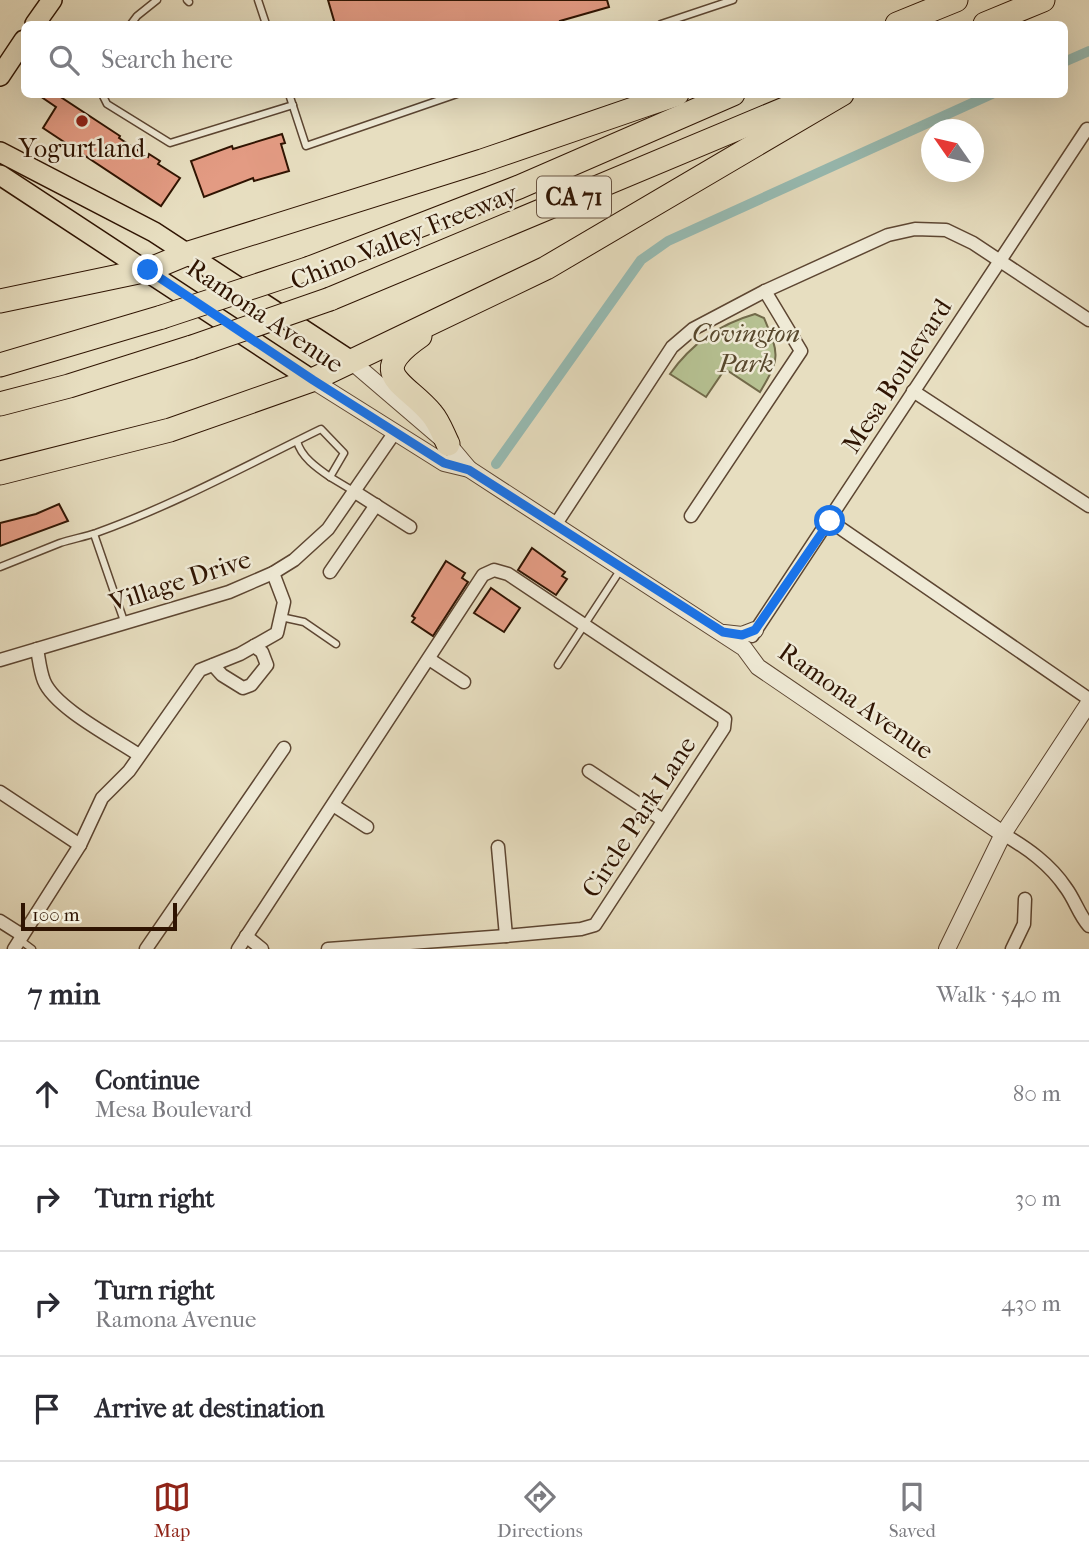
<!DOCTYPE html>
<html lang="en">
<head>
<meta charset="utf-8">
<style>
  :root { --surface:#fff; --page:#f7f7f7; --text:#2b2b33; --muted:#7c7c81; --line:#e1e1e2; --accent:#8f2418 }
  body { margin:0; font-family:"IM FELL French Canon",serif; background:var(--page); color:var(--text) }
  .compass { position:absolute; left:921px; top:119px; width:63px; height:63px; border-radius:50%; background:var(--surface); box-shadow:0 7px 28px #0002; rotate:304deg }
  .scale { position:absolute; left:21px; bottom:18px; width:156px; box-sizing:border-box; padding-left:7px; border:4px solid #2f1402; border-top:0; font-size:19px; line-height:24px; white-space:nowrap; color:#2f1402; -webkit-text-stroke:5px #efead6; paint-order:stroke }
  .stop { position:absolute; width:21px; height:21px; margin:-16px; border:5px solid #1a73e8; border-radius:50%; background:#fff }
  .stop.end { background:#1a73e8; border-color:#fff; box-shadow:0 2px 7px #0008 }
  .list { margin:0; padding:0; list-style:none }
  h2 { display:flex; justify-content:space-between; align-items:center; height:91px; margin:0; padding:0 28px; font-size:30px }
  h2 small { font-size:23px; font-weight:400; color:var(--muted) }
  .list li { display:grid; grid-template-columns:46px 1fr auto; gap:21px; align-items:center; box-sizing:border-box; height:105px; padding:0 28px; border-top:2px solid var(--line) }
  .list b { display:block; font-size:26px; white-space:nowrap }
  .list p { margin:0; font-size:23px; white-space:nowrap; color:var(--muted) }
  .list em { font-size:23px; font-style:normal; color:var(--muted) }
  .icon { flex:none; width:38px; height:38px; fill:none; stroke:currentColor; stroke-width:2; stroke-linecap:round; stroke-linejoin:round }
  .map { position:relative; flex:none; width:1089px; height:949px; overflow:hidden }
  .search { position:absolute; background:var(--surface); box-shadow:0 7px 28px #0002; left:21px; right:21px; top:21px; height:77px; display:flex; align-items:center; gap:18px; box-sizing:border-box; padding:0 24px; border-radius:10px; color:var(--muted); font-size:26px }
  .sheet { height:511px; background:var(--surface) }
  nav { display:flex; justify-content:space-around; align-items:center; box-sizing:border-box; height:98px; border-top:2px solid var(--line); background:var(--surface); font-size:19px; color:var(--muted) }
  nav a { display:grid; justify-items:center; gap:4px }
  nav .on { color:var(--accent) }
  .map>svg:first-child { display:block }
  .green { fill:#b6c192; stroke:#726a4a; stroke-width:2 }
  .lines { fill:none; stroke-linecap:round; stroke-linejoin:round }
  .canal { stroke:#97bcb4; stroke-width:10 }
  .building { fill:#e39b83; stroke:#2f1402; stroke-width:2 }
  .service-casing { stroke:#5d4632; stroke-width:9 }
  .minor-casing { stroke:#5d4632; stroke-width:15 }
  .tertiary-casing { stroke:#5d4632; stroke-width:18 }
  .primary-casing { stroke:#2f1402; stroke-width:22 }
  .motorway-casing { stroke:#2f1402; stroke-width:25 }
  .service { stroke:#efead6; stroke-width:6 }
  .minor { stroke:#efead6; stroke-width:12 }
  .tertiary { stroke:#efead6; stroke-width:16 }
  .primary { stroke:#e7dec0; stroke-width:19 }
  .motorway { stroke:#e7dec0; stroke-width:23 }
  .motorway-bridge-casing { stroke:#2f1402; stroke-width:25; stroke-linecap:butt }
  .motorway-bridge { stroke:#e7dec0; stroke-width:23 }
  .route { stroke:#1a73e8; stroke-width:9 }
  .poi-dot { fill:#8f2418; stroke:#efead6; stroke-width:2.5 }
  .labels { text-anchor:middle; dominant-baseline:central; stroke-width:5; stroke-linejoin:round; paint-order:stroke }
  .shield { fill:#efead6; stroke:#695442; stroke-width:2 }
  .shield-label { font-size:24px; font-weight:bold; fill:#2f1402 }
  .poi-label { font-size:26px; fill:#2f1402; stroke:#efead6 }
  .street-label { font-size:26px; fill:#2f1402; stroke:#efead6 }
  .park-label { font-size:26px; font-style:italic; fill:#58482d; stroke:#efead6 }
</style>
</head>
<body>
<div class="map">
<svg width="1089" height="949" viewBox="0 0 1089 949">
  <rect width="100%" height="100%" fill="#e7dec0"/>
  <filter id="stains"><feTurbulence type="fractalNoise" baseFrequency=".00286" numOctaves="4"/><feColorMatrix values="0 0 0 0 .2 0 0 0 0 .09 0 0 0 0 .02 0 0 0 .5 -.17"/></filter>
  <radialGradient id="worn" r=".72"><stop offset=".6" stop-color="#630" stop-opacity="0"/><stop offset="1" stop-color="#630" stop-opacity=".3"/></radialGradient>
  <path class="green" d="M755,314L764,318C779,354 781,357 760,392L725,369L706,397L670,374C691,344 720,324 755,314Z"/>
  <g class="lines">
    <g class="canal">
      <path d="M1064,62L1089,51"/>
      <path d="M496,464L641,260L668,241L992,94"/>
    </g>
  </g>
  <g class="building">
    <path d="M328,0H607L609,7L560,21L561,24H335Z"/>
    <path d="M37,94H56L120,136L119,138L148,157L149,154L160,161L158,164L180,178L161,206L43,128L56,107Z"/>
    <path d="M282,134L285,143L281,144L289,171L254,181L253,178L204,197L191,161L232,146L233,149Z"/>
    <path d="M59,504L68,521L0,546V523L36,514Z"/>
    <path d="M532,548L565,572L562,576L567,579L556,595L518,570Z"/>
    <path d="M446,561L465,573L462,578L468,582L433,636L412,622L415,618L412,616Z"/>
    <path d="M491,588L520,608L504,632L474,613Z"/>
  </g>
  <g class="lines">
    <defs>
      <g id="service">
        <path d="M187,0L189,2"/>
        <path d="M258,0L266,24"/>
        <path d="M131,24L137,16L157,0"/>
        <path d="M661,24L733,0"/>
        <path d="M102,94L107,104L170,143L293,105"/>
        <path d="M289,94L306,146L457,94"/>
        <path d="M330,477L355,492"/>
        <path d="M94,534L125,624"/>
        <path d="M0,567C20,559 40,551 60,543C72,539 84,537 96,533C174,505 247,465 321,429L344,453L330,477C317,468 301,457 297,441"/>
        <path d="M281,617L304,622L336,644"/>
        <path d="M558,665L621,569"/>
        <path d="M20,940L32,949"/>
      </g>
      <g id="minor">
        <path d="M913,391L1089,506"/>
        <path d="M355,492L410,527"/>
        <path d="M691,516L801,351L765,291"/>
        <path d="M830,521L1089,699"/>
        <path d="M556,524L672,347L693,329L765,291L888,235L915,229L946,230L973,243L1089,320"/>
        <path d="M330,572L376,505"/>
        <path d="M752,636L1087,129L1089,130"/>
        <path d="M37,649C39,659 40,671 44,681C55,708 114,738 139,755"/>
        <path d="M429,659L464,682"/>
        <path d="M0,660L229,592L273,573L294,560L328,529L395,432"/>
        <path d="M213,665L222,675L243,688L251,685L267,665L262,652L254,646"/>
        <path d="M589,771L663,820"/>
        <path d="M0,792L80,845"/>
        <path d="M333,805L367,827"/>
        <path d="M1003,834C1027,848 1050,864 1066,888C1075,900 1079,915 1089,926"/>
        <path d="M498,847L506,936"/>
        <path d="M0,921L22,935"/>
        <path d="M246,936L262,949"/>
        <path d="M14,949L80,845L102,798L129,771L200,670L240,654L277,633L284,602L273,573"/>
        <path d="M146,949L284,748"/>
        <path d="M238,949L483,575L494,570L508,574L725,719L724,728L595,925L581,929L506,936L328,949"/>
        <path d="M1012,949L1024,924L1025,899"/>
      </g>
      <g id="tertiary">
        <path d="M351,361L448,444L469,469"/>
        <path d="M312,380L444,463L469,469L744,648L758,667L1003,834"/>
        <path d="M724,633L742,635L755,630"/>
        <path d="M947,949L1003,834L1089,703"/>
      </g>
      <g id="primary">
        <path d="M35,24L52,0"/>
        <path d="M0,76L24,40"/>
        <path d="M0,152L154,232L351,361"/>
        <path d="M0,175L312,380"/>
      </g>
      <g id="motorway">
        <path d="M897,24L956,0"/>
        <path d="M985,24L1043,0"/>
        <path d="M310,268L519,187L733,94"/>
        <path d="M330,299L818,95"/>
        <path d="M0,301L148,270L189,253L482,161L677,94"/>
        <path d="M420,336C364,375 406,382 432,414C439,422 443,434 448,444"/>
        <path d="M0,365L162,317"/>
        <path d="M0,404L69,386L192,347"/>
        <path d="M0,473L170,430L312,380L546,268L842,94"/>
      </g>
    </defs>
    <use href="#service" class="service-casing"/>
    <use href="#minor" class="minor-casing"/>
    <use href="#tertiary" class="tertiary-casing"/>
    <use href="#primary" class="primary-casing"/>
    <use href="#motorway" class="motorway-casing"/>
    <use href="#service" class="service"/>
    <use href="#minor" class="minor"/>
    <use href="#tertiary" class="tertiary"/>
    <use href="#primary" class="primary"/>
    <use href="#motorway" class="motorway"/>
    <defs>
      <g id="motorway-bridge">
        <path d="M162,317L310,268"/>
        <path d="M192,347L330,299"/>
      </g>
    </defs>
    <use href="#motorway-bridge" class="motorway-bridge-casing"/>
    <use href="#motorway-bridge" class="motorway-bridge"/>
  </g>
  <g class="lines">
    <path class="route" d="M148,270L313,380L444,463L469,470L723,632L742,635L755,630L830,521"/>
  </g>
  <circle class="poi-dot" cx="82" cy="121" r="7"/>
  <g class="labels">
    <rect class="shield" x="537" y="176.5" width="74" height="41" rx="5"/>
    <g class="shield-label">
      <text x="574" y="197">CA 71</text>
    </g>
    <g class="poi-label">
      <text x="82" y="148">Yogurtland</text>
    </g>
    <g class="street-label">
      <text transform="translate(404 237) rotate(-22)">Chino Valley Freeway</text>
      <text transform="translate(265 316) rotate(34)">Ramona Avenue</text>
      <text transform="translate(897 376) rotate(-57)">Mesa Boulevard</text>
      <text transform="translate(180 581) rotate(-18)">Village Drive</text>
      <text transform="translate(856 701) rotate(35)">Ramona Avenue</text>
      <text transform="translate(639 817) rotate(-57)">Circle Park Lane</text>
    </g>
    <g class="park-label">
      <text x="746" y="333">Covington<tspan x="746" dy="30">Park</tspan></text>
    </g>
  </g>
  <rect width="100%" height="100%" filter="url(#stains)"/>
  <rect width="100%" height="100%" fill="url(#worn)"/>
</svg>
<svg class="compass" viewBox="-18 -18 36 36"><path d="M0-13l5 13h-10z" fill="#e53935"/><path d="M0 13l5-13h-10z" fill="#7c7c81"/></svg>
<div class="scale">100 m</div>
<div class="stop" style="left:830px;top:521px"></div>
<div class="stop end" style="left:148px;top:270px"></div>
<div class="search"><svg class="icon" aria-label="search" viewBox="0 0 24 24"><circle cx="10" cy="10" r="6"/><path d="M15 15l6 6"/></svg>Search here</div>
</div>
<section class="sheet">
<h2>7 min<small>Walk · 540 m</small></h2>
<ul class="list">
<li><svg class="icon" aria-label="ahead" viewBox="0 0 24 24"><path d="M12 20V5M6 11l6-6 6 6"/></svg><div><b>Continue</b><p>Mesa Boulevard</p></div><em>80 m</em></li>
<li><svg class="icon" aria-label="right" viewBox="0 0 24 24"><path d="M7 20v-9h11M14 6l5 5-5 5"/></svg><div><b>Turn right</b></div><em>30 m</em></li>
<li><svg class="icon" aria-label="right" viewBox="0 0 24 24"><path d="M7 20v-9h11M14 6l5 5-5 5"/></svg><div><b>Turn right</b><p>Ramona Avenue</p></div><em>430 m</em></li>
<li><svg class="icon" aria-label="arrive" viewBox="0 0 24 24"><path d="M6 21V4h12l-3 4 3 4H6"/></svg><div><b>Arrive at destination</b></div></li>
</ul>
</section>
<nav>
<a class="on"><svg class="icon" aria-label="map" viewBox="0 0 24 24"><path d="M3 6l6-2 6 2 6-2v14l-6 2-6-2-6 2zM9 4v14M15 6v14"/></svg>Map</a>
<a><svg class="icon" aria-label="directions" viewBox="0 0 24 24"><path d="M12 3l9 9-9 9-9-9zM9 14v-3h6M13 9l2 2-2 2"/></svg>Directions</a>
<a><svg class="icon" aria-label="saved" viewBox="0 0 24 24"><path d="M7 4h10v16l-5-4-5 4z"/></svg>Saved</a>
</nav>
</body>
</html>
